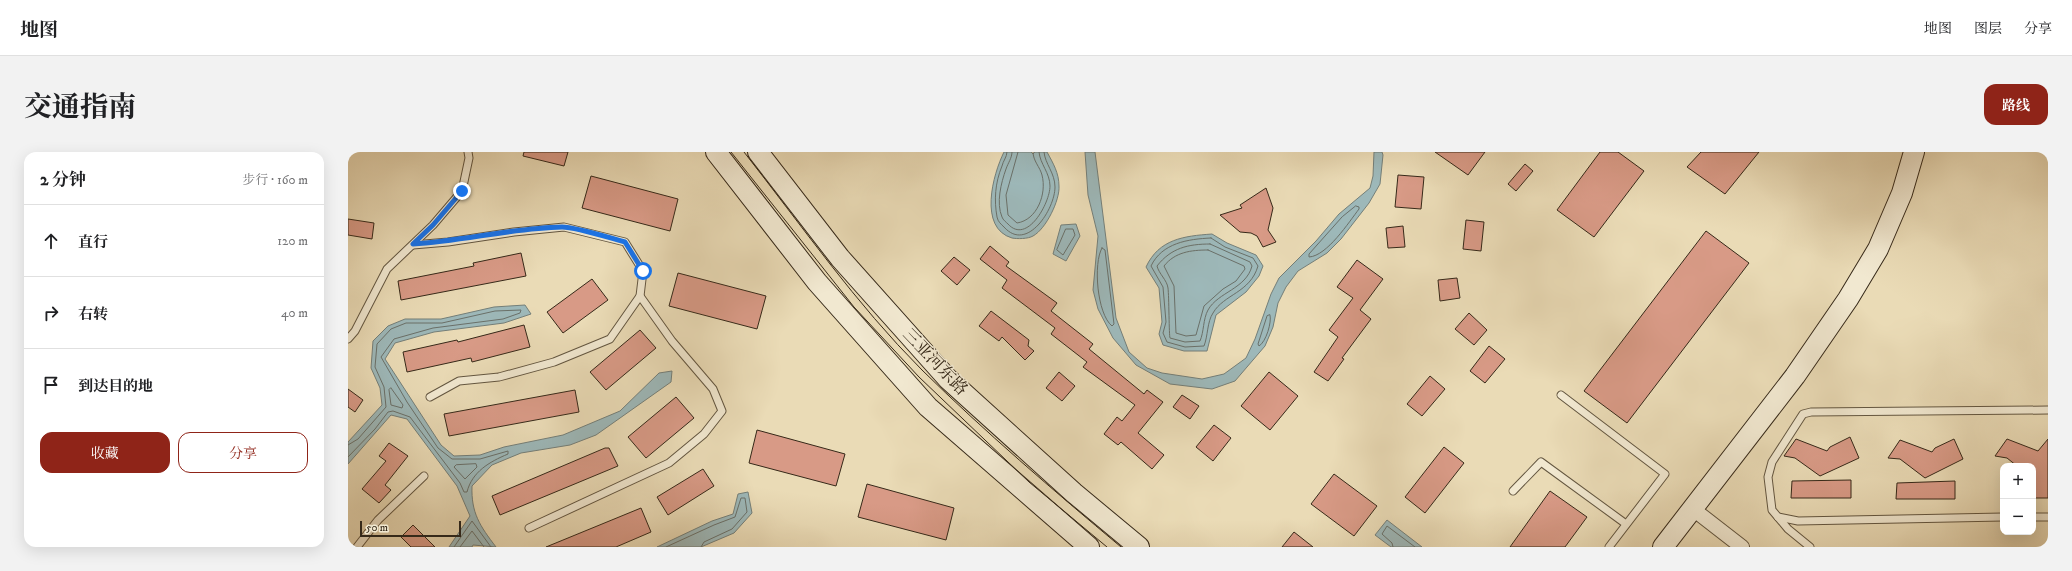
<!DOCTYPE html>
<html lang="zh">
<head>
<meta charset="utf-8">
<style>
  :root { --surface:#fff; --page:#f2f2f2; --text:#202124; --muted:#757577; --line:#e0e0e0; --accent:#8f2418 }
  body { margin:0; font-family:"IM FELL DW Pica","Noto Serif SC",serif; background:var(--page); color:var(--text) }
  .controls { position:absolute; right:12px; bottom:12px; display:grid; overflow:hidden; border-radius:8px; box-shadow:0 4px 16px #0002 }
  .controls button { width:36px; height:36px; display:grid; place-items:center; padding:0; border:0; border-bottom:1px solid var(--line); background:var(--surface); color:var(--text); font:20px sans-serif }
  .scale { position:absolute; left:12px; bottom:10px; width:101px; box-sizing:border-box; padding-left:4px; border:2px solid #362919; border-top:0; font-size:11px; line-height:14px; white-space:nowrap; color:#362919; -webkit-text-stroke:3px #f1e8d0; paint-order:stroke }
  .stop { position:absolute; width:12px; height:12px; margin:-9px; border:3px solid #1a73e8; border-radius:50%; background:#fff }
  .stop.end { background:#1a73e8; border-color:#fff; box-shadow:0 1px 4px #0008 }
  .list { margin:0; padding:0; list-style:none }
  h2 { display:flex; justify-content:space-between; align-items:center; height:52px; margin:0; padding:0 16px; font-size:17px }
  h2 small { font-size:13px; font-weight:400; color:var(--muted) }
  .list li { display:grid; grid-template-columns:26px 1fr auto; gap:12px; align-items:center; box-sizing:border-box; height:72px; padding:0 16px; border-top:1px solid var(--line) }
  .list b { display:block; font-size:15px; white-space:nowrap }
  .list em { font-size:13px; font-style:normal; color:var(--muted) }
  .actions { display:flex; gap:8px; padding:12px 16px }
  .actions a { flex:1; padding:9px 0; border:1px solid var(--accent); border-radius:12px; text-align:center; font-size:14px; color:var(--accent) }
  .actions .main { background:var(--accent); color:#fff }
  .icon { flex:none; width:22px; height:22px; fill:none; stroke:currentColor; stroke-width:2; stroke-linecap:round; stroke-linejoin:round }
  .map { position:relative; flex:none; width:1700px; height:395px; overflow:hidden; border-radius:12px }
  header { display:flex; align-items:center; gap:24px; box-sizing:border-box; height:56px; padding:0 20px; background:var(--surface); border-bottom:1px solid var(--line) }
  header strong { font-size:19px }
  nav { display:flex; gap:22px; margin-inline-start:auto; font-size:14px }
  .intro { display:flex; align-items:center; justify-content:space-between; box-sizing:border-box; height:96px; padding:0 24px }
  h1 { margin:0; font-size:28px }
  .button { padding:10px 18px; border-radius:12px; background:var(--accent); color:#fff; font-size:14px; font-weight:700 }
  main { display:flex; gap:24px; padding:0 24px }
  aside { flex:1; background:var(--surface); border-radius:12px; box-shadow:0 4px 16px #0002 }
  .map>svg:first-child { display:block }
  .water { fill:#9db8b9; stroke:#747f79 }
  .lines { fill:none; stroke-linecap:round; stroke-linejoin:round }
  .shore { stroke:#6a7069; stroke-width:1 }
  .building { fill:#d89a86; stroke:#362919 }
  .lane-casing { stroke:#635640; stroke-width:9 }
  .street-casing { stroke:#635640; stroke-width:16 }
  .secondary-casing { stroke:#362919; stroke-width:22 }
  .lane { stroke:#f1e8d0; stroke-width:7 }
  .street { stroke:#f1e8d0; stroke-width:14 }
  .secondary { stroke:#f1e8d0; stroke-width:20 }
  .tram { stroke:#362919; stroke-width:1 }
  .route { stroke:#1a73e8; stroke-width:5 }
  .labels { text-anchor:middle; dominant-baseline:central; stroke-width:3; stroke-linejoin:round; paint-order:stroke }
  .street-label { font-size:17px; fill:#362919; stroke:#f1e8d0 }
</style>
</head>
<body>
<header>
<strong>地图</strong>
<nav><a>地图</a><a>图层</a><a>分享</a></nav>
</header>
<div class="intro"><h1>交通指南</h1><a class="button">路线</a></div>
<main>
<aside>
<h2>2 分钟<small>步行 · 160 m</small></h2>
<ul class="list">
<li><svg class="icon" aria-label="ahead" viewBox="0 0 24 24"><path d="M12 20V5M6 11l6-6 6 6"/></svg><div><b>直行</b></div><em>120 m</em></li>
<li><svg class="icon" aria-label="right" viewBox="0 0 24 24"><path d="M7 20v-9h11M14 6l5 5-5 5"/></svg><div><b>右转</b></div><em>40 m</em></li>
<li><svg class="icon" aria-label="arrive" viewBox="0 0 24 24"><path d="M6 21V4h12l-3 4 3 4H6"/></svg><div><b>到达目的地</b></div></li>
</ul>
<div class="actions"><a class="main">收藏</a><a>分享</a></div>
</aside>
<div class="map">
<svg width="1700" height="395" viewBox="0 0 1700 395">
  <rect width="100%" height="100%" fill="#eadbb6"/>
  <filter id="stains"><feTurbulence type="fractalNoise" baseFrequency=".005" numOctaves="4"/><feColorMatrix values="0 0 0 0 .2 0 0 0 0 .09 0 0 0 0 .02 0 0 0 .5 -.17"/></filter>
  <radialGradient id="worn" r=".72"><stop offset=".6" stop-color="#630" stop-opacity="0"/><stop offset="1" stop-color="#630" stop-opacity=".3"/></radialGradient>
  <g class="water">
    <path d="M656,0H683L685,2L687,0H699C705,11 711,21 711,34C712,48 698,77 685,84C680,87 669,87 664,86C630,76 645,22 656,0Z"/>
    <path d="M737,0H747L768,166L781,200L799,216L814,221L854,227L876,222L898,206L907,187L923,142L931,126L968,89L991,62L1022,36L1025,24L1026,0H1034L1035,3L1032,32L1021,51L993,87L979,101L950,119L938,135L930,151L925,175L917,194L887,229L864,237L822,232L788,213L765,186L750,157L745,138L750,84L740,43Z"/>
    <path d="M728,72L732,84L718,109L705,102L713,73Z"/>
    <path d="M864,82L879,91L908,103L915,114L911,124L898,140L868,163L859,199H836L815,193L811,182L814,170L811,136L798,115C811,87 836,84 864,82Z"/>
    <path d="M177,153L183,162L156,171L86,180L47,191L37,207L93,293L106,304L132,303L156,295L215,283L272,259L311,221L324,219L323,230L248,283L222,293L173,301L144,313L124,334C123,361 132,374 148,395L125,393L124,395H101L122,364L109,334L59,267L43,263L0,312V290L34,253L32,236L23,216L25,189L40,174L57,167H93L146,155Z"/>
    <path d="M400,340L404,361L386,381L353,395H309L364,369L385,362L390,342Z"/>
    <path d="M1039,368L1074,395H1043L1027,383Z"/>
  </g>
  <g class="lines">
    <g class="shore">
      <path d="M659,0C659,5 655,9 654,14C647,31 646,48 649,65C650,70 653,72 656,75C679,101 707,57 707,35C707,21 697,12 696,0"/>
      <path d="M664,0C664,6 660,11 658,17C653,31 648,51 654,65C655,68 658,70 660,72C679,93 702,51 702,34C702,21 692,12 691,0"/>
      <path d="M670,0L658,43L660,63L669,71C689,68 699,42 694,23C692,15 685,9 685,0"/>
      <path d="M1008,54L1011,55V57C1001,70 979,104 961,105V102L994,65Z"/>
      <path d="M718,77H725L727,83L715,103L709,98Z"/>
      <path d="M863,86L877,95L905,106L910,114C902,141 876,142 865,161C859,170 860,184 856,194L837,195L819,190L815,181L818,170L815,135L803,114C814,91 840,87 863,86Z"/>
      <path d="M862,92L902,110L904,114C898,137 870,140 860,158C855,167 856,180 852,189L837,190L822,186C821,184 821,144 820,136C819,128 811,122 809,114C823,96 840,92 862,92Z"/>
      <path d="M754,96L757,98L766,172L764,174C749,162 745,111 754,96Z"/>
      <path d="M860,98L896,114L897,117L888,129L875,137L856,154L848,183L838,184L828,181L826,134L816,114C827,100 843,98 860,98Z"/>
      <path d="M922,163C924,170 918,190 911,194L910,192L919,164Z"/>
      <path d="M43,236L55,253L54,256L43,253L41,238Z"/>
      <path d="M0,293L10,287L38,255L36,235L27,215L29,192L43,177L58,171H94L147,159L173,158L172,161L155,167L85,176L46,187L33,205L59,250L90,296L104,307H132L160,299V302C141,310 124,320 119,340H116L112,331L62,265L45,259L40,260L27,277L0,305"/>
      <path d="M128,312L129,315L117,327L106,315L108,313Z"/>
      <path d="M106,395L124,369L143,395"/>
      <path d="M112,395L124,379L136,395"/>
      <path d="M318,395L366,373L387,365L393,346H397L399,360L384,377L356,390L353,395"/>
      <path d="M1045,395L1044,391L1034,382L1039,374L1067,395"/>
    </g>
  </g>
  <g class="building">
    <path d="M176,0H220L216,14L175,4Z"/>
    <path d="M1087,0H1137L1120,23Z"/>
    <path d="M1252,0H1270L1296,19L1246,85L1209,58Z"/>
    <path d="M1353,0H1411L1377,42L1339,15Z"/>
    <path d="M1177,12L1185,19L1168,39L1160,32Z"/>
    <path d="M1050,23L1076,25L1073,57L1047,55Z"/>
    <path d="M243,24L330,47L322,79L234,56Z"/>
    <path d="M918,36L925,56L920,78L928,90L915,95L909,84L903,81L892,80L872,63L894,56L892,53Z"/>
    <path d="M0,67L26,71L24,87L0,83Z"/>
    <path d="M1118,68L1136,70L1133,99L1115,97Z"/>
    <path d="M1055,74L1057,95L1040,96L1038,76Z"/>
    <path d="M1358,79L1401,111L1279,271L1236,239Z"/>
    <path d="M642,94L661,110L658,114L709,151L703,159L745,192L741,197L796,242L799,238L815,250L790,281L816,303L804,317L773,290L770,293L756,282L769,265L774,269L787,253L735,215L739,210L703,182L707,176L654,136L659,128L632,107Z"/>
    <path d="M173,101L178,124L53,148L50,129L126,114L125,111Z"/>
    <path d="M606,105L622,118L609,133L593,119Z"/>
    <path d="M1009,108L1035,127L1012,158L1023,167L994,206L996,207L980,229L966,220L990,185L981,178L1005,146L989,135Z"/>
    <path d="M330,121L418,144L409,177L321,154Z"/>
    <path d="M1109,126L1112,146L1092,149L1090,128Z"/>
    <path d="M244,127L260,148L215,181L199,160Z"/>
    <path d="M643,159L681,188L680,194L686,199L677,208L654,185L651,189L631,174Z"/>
    <path d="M1121,161L1139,178L1126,193L1107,177Z"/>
    <path d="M176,173L182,195L124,210L123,206L59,220L55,200L109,188L110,190Z"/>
    <path d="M292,178L308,196L258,238L242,220Z"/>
    <path d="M1141,194L1157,207L1137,231L1122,219Z"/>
    <path d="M711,220L727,234L714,249L698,236Z"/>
    <path d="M921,220L950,244L922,278L893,254Z"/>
    <path d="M1082,224L1097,237L1074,264L1059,252Z"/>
    <path d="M0,237L15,248L7,260L0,255Z"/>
    <path d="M227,238L231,260L101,284L96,262Z"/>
    <path d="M834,243L851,254L842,267L825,255Z"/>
    <path d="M328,245L346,266L298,306L280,285Z"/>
    <path d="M866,273L883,286L865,309L848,295Z"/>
    <path d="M409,278L497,302L488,334L401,311Z"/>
    <path d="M1502,285L1511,306L1472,324L1447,306L1436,304L1448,287L1479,299L1482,295Z"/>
    <path d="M1606,287L1615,307L1577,326L1552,307L1540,306L1552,288L1584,300L1587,296Z"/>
    <path d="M1659,287L1690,299L1700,287V346H1685V314H1669L1659,306L1647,304Z"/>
    <path d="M41,291L60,304L37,333L43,338L31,351L14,337L38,309L31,304Z"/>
    <path d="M1096,295L1116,311L1077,361L1057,345Z"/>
    <path d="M257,296H261L270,314L152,363L144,344Z"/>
    <path d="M355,317L366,334L320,363L309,345Z"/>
    <path d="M986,322L1029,354L1006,384L963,352Z"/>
    <path d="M1503,328V346H1443L1444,329Z"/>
    <path d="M1607,329V347H1548L1549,331Z"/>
    <path d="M519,332L606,356L598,388L510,365Z"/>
    <path d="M1202,339L1239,365L1217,395H1162Z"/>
    <path d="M293,356L303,380L268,395H198Z"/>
    <path d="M65,373L87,395H63L53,385Z"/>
    <path d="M946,380L965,395H934Z"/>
  </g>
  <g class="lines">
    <defs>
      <g id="lane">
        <path d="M65,93L100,90L166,80L216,75L277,90L295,119L292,144L262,187L206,210L151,225L111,229L82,245"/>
        <path d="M0,187L7,179L39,117L85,73L114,39L121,6L120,0"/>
        <path d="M1213,243L1317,322L1261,395"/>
        <path d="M1165,339L1193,310L1278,372"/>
        <path d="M1430,365L1450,369L1655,365"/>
        <path d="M1685,365H1700"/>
        <path d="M181,376L321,311L356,282L374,259L365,237L324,189L292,144"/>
        <path d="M9,395L30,368L76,324"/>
        <path d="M1462,395L1440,377L1424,358L1420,325L1424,310L1455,262L1463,260L1700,258"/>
      </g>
      <path id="street" d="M1345,357L1394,395"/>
      <g id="secondary">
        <path d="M368,0L469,130L580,255L741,395"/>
        <path d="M410,0L492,106L600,227L726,341L791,395"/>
        <path d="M1315,395L1447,224L1500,147L1530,97L1554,41L1566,0"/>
      </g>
    </defs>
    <use href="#lane" class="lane-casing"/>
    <use href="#street" class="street-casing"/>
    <use href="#secondary" class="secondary-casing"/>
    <use href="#lane" class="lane"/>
    <use href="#street" class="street"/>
    <use href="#secondary" class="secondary"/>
    <g class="tram">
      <path d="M383,0L506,155L571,225L681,330L759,395"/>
      <path d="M396,0C454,74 508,152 574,218C637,280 705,338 773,395"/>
    </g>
  </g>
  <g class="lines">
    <path class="route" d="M114,39L85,73L65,92C115,89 164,76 214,75C228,75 262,86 277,90L295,119"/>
  </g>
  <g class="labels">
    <g class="street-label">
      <text transform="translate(587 210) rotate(46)">三亚河东路</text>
    </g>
  </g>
  <rect width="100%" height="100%" filter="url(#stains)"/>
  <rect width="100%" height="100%" fill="url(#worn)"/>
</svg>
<div class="controls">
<button>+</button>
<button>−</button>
</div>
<div class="scale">50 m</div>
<div class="stop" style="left:295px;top:119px"></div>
<div class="stop end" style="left:114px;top:39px"></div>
</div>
</main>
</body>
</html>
